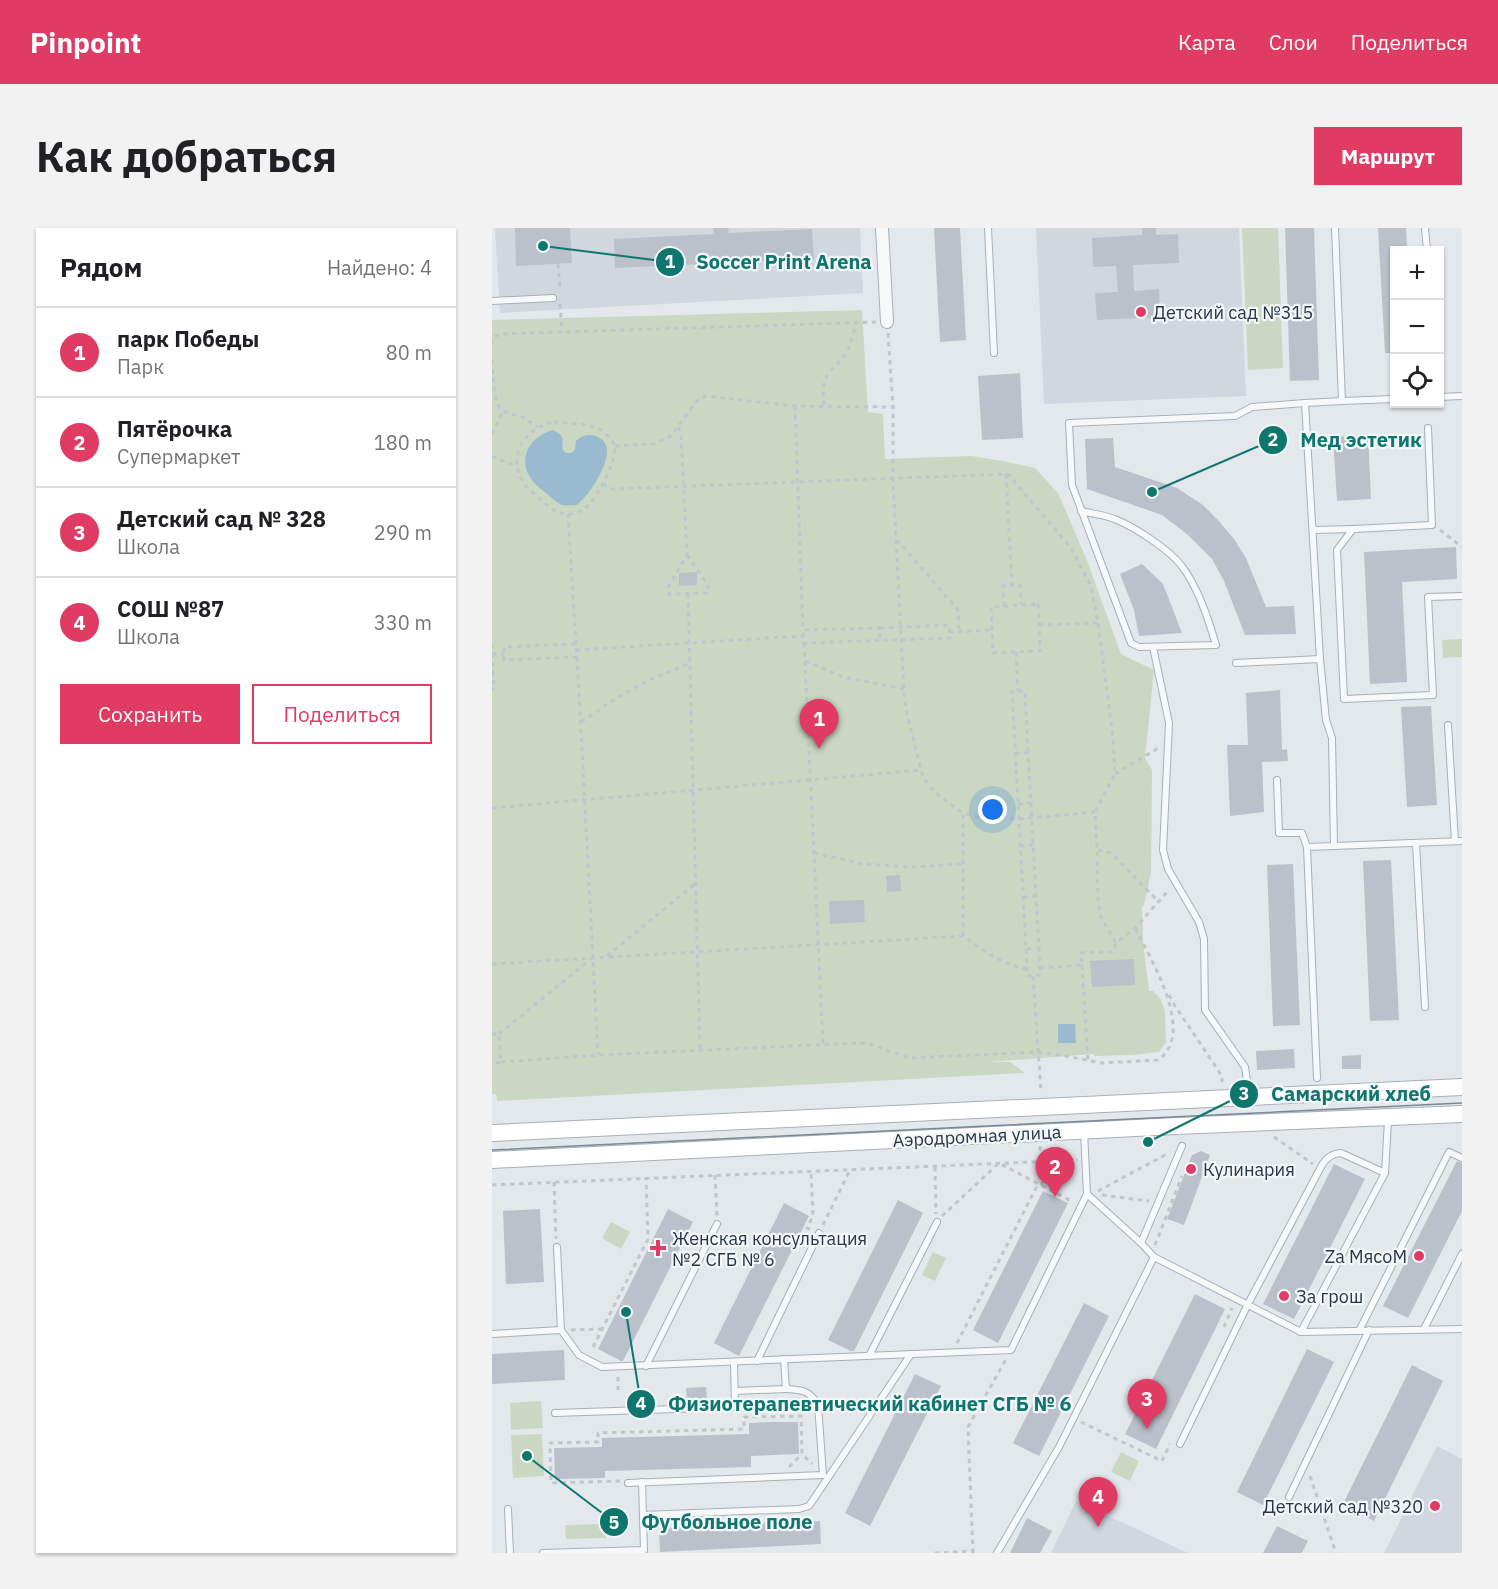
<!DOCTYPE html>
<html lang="ru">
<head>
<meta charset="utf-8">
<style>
  :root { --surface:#fff; --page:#f2f2f2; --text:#202124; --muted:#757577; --line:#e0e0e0; --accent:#df3b63 }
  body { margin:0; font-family:"IBM Plex Sans",sans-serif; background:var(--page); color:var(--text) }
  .controls { position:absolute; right:18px; top:18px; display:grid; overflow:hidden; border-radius:0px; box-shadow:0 2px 4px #0004 }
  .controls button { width:54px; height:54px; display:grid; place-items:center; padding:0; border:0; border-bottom:2px solid var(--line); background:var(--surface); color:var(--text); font:30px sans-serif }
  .you { position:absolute; left:501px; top:582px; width:21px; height:21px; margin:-15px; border:4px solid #fff; border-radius:50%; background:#1a73e8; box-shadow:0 0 0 9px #1a73e833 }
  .badge { display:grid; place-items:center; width:39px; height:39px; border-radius:50%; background:var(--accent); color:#fff; font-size:20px; font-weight:700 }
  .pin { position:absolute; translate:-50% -50px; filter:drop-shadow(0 2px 3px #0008) }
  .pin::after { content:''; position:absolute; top:32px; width:21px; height:18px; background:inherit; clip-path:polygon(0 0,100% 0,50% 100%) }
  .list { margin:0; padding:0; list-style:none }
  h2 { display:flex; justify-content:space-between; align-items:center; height:78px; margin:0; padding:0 24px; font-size:26px }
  h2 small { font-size:20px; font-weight:400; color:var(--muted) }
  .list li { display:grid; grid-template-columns:39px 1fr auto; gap:18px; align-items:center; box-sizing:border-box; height:90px; padding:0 24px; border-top:2px solid var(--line) }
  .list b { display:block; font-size:22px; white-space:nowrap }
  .list p { margin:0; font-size:20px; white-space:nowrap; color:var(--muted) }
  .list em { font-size:20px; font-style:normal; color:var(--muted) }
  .actions { display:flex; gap:12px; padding:18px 24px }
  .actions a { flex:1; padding:14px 0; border:2px solid var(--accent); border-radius:0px; text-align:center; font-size:21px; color:var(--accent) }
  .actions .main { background:var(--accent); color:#fff }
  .icon { flex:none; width:33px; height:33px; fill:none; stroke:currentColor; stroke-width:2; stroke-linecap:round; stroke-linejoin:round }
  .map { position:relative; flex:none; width:970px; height:1325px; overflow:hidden; border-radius:0px }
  header { display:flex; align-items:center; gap:36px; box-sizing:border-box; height:84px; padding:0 30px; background:var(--accent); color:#fff }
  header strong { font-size:28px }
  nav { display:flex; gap:33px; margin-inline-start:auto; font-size:21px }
  .intro { display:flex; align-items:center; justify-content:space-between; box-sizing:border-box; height:144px; padding:0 36px }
  h1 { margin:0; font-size:42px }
  .button { padding:15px 27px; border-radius:0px; background:var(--accent); color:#fff; font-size:21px; font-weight:700 }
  main { display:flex; gap:36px; padding:0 36px }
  aside { flex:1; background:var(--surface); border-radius:0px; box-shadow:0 2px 4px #0004 }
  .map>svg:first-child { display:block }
  .built { fill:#d1d7df }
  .green { fill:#cad8c3 }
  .water { fill:#9abad0 }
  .building { fill:#bac1cb }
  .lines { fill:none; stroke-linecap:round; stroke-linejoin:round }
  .lane-casing { stroke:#a7afb8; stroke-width:8 }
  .street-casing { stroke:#a7afb8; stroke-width:14 }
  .secondary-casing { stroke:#a7afb8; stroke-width:18 }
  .path { stroke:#c1c6cc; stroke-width:3; stroke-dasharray:4.5 4.5; stroke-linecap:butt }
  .lane { stroke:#f7f8fa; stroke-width:6 }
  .street { stroke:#f7f8fa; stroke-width:12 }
  .secondary { stroke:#fff; stroke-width:16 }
  .tram { stroke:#7a8998; stroke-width:1.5 }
  .poi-dot { fill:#df3b63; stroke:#f3f7f9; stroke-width:2 }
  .labels { text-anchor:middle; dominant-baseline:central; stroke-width:4.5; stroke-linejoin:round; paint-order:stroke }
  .poi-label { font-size:18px; fill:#283748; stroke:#f3f7f9; text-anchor:start }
  .street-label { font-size:18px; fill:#283748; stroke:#f3f7f9 }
  .leader { fill:none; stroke:#0f766e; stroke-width:2 }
  .callout-dot { fill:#0f766e; stroke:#f3f7f9; stroke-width:2 }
  .mark-label { font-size:18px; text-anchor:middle; font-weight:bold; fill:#fff }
  .callout-label { font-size:20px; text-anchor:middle; font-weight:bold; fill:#0f766e; stroke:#f3f7f9; stroke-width:4.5; stroke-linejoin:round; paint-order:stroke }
</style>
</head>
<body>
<header>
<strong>Pinpoint</strong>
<nav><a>Карта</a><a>Слои</a><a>Поделиться</a></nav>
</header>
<div class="intro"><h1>Как добраться</h1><a class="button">Маршрут</a></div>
<main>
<aside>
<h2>Рядом<small>Найдено: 4</small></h2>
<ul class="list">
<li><span class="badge">1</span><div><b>парк Победы</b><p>Парк</p></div><em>80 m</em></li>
<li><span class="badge">2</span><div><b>Пятёрочка</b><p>Супермаркет</p></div><em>180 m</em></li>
<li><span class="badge">3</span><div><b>Детский сад № 328</b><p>Школа</p></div><em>290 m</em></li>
<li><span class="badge">4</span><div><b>СОШ №87</b><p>Школа</p></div><em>330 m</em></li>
</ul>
<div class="actions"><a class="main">Сохранить</a><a>Поделиться</a></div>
</aside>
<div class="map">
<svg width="970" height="1325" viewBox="0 0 970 1325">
  <rect width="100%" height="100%" fill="#e3e8ed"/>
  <g class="built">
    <path d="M3,0H368L371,65L8,85Z"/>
    <path d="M544,0H747L754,168L552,176Z"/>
    <path d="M945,1218L970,1231V1325H892Z"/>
    <path d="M584,1273L696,1325H559Z"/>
  </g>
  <g class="green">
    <path d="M750,0H786L791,140L756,142Z"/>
    <path d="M370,82L376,184L391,186L393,231L479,228L511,233L543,240L566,265L594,330L629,426L662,442L653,530L660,542L659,644L652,677L650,679L651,714L657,763H661L668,770L673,783L674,814L667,824L640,827L602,828V826L498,834H518L533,845L5,873L4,866H0V92Z"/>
    <path d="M970,411V429L951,430L950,412Z"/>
    <path d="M119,994L138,1004L129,1021L110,1010Z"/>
    <path d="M441,1024L454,1030L443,1053L430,1047Z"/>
    <path d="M49,1173L51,1200L19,1202L18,1175Z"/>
    <path d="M50,1206L52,1248L21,1250L19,1207Z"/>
    <path d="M629,1224L647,1233L638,1253L619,1244Z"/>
    <path d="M114,1296V1310L74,1311L73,1297Z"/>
  </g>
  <g class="water">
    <path d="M61,202C75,209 69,211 71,222L74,225H79L83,222L84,213C95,201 116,208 115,224C114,241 98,266 85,277C80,277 74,278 70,277C65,275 59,269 55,266C49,261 42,256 38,249C25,229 40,207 61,202Z"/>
    <path d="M566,796H583L584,815H566Z"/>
  </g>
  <g class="building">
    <path d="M23,0H78L80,35L24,38Z"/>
    <path d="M221,0H236L237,5L320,1L322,31L123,40L122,11L222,6Z"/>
    <path d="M442,0H468L474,112L448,114Z"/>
    <path d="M650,0H664V7L686,6L687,35L641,37L642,63L667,61L668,89L605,92L603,65L626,64L624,38L601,39L600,10L650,7Z"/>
    <path d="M793,0H822L827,152L798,153Z"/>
    <path d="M886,0H914L915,22H903V125H893Z"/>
    <path d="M528,145L531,210L490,212L486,148Z"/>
    <path d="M876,207L879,271L845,273L841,209Z"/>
    <path d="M621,210L623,239L685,260L711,277L725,291L742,311L754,330L774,379L802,378L804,406L753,407L732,353L720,331L696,307L670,287L595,261L593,211Z"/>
    <path d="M964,319L965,351L910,354L915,454L878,456L872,324Z"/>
    <path d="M650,336L671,356L690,405L647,408L642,382L628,346Z"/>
    <path d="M205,344V357L187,358V345Z"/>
    <path d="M788,462L790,522L795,521L796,533L770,534L772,584L738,588L735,517H756L754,465Z"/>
    <path d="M939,478L945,577L915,579L909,479Z"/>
    <path d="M899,632L907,792L878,793L871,633Z"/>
    <path d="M801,636L808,797L781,798L775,637Z"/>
    <path d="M408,647L409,663L395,664L394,648Z"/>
    <path d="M372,672L373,694L338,696L337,673Z"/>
    <path d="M642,731L643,757L600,759L598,733Z"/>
    <path d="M802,821L803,840L765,842L764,823Z"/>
    <path d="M869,827V841H850V828Z"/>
    <path d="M709,923L718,927L692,997L675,991L700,927Z"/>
    <path d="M965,933L970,935V983L916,1090L891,1078Z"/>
    <path d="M842,936L873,951L802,1091L771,1076Z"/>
    <path d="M551,963L576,975L506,1115L481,1102Z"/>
    <path d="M406,972L431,985L362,1123H359L336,1112Z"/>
    <path d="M292,975L317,988L247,1128L222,1115Z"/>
    <path d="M48,981L52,1054L14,1056L11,983Z"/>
    <path d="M176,981L201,994L131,1133H129L106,1121Z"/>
    <path d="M703,1066L733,1081L664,1221L633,1206Z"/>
    <path d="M592,1075L617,1088L547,1228L521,1215Z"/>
    <path d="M815,1121L842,1134L771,1277L745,1264Z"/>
    <path d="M72,1122L73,1152L0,1156V1126Z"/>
    <path d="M920,1137L951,1153L882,1293L850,1278Z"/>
    <path d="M423,1146L449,1158L378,1298L353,1285Z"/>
    <path d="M214,1159L215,1171L195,1172L194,1160Z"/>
    <path d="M280,1194H306L307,1226L259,1228V1239L113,1243V1250L63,1251L62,1220L110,1219V1210L257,1206V1195Z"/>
    <path d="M535,1290L560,1303L548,1325H518Z"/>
    <path d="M328,1293L329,1316L168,1324L167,1300Z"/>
    <path d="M785,1298L816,1313L810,1325H771Z"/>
  </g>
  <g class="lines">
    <defs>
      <g id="lane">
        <path d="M496,0L502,125"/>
        <path d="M933,0L935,22"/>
        <path d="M0,73L61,70"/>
        <path d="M948,169L970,168"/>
        <path d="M850,173L902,171"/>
        <path d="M589,283C601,286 614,287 625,292C644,300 676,321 689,337C706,359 716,390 724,417L647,419L639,415L580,257L577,195L743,188L760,179L813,175"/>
        <path d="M861,301L940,297L936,200"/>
        <path d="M821,302L861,301L845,322L852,471L941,467L936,369L970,368"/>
        <path d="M661,419L677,495L671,622L676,641L707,694L712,711L713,782L753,839L755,853"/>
        <path d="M828,431L813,175L850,173L843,0"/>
        <path d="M744,435L828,431L834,492L840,510L842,618L815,619L825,850"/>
        <path d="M956,497L963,613"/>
        <path d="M785,552L787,605H810L815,619"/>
        <path d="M924,615L933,779"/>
        <path d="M842,618L970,613"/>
        <path d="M595,966L649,1015L662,1029L809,1104L970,1101"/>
        <path d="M649,1015L690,918"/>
        <path d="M65,1019L69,1102L87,1127L110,1139L519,1122L595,966L592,903"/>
        <path d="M932,1101L970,1026"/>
        <path d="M867,1103L957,924L970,930"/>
        <path d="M809,1104L893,945L896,892"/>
        <path d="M0,1106L69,1102"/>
        <path d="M377,1128L445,994"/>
        <path d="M265,1133L327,1005"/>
        <path d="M154,1138L225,996"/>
        <path d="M243,1163L294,1161L292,1131"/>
        <path d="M63,1185L243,1179L242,1134"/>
        <path d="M688,1216L756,1076L830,937C835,929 840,926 849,925L893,945"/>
        <path d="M136,1255L331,1247L326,1176C316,1162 310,1162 294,1161"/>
        <path d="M797,1269L877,1102"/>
        <path d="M16,1281L18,1325"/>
        <path d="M151,1287L307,1281L317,1278L419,1126"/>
        <path d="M51,1325L152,1322L150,1254"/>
        <path d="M505,1325L567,1219L662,1029"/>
      </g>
      <path id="street" d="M390,0L395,94"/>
      <g id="secondary">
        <path d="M0,905L970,859"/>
        <path d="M0,932L684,898L970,886"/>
      </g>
    </defs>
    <use href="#lane" class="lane-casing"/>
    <use href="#street" class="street-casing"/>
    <use href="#secondary" class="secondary-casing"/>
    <g class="path">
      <path d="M66,36L68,63"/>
      <path d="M68,76L70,104"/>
      <path d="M396,105L401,179V251L412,466L415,486L431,549L438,559L451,571L471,585L489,590L527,591L603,584"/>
      <path d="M0,116V110L8,106L384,94"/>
      <path d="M0,132L2,162L5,176L11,183L30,189L46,199"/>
      <path d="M332,177L331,160L335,147L351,130L357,120L365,94"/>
      <path d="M303,178L311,402"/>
      <path d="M62,194C78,196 102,194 114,206C118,209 121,214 123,218C123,233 115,248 108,261C101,275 86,291 68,285C60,282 52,275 46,269C41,264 33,259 30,252C15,225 35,199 62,194Z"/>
      <path d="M186,199L189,207L195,327"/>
      <path d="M0,206L11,183"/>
      <path d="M123,218L161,216L179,208L204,174L214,168L303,178L401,179"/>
      <path d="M0,228L18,236H26"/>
      <path d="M514,246L520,358"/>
      <path d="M111,256L120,261L514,246L517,247L579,320L599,358L606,395L621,510L623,546L603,584L605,622L606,671L609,689L624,715"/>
      <path d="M76,286L84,416"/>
      <path d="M948,302L970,319"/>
      <path d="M404,313L407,314L466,382L467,403"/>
      <path d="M195,327L216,357V365L177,366L176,359Z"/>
      <path d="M196,366L208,822"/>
      <path d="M546,376L548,423L501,425L499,379Z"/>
      <path d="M512,378L511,358L528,357L529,377"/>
      <path d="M547,397L606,395"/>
      <path d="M388,400L457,397L458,410L312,415L311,402L388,400V412"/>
      <path d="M457,404L500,402"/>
      <path d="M312,415L331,816"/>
      <path d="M0,416L2,461H0"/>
      <path d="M84,422L311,408"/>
      <path d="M524,424L526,463"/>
      <path d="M0,426H12"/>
      <path d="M85,429L12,432V419L84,416L85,429L106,827"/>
      <path d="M313,433L351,449L412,461"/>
      <path d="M89,494L120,473L153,454L198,435"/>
      <path d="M523,525H536L547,720L534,721L520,463H533L536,525"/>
      <path d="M623,546L668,519"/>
      <path d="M526,576L539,575"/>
      <path d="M0,580L429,542"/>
      <path d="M528,618L541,617"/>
      <path d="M606,622L619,625L667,674"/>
      <path d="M322,625L371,636L418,639L471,636"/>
      <path d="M531,669L544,668"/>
      <path d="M471,708V585"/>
      <path d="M534,721L535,748L548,747L547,720"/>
      <path d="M115,728L204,655"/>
      <path d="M0,736L471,708C493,723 508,736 535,741"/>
      <path d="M590,737L596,833"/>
      <path d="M548,740L590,737L589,725L620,724L624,715L643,700L677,662"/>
      <path d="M541,748L549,864"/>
      <path d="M677,767L683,778L730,848V854"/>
      <path d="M0,806H7L9,834L0,836"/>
      <path d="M7,806L99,731"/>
      <path d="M9,834L106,827L367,815L378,816L417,830L546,824L569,827L609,835L666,832C705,805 658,730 643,700"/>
      <path d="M782,909L821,936"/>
      <path d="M548,918L550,958"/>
      <path d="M443,939L444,986"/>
      <path d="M223,947L225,988"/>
      <path d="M62,954L64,1011"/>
      <path d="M0,957L586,932"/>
      <path d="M606,963L677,925"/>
      <path d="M610,967L657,973"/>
      <path d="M450,988L507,935L581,974"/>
      <path d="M331,997L358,942"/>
      <path d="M318,1001L315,1000L321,988L319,943"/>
      <path d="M663,1017L690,948"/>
      <path d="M732,1099L740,1080"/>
      <path d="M79,1102L111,1101"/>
      <path d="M465,1115L546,956"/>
      <path d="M101,1119L156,1011L154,950"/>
      <path d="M126,1149V1162"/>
      <path d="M589,1194L670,1233L678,1216"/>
      <path d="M297,1239L310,1226"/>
      <path d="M818,1248L844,1325"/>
      <path d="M128,1253L59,1255L58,1215L106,1214V1205L252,1201V1189L309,1188L310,1226L320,1236"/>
      <path d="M443,1325L481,1323"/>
      <path d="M481,1325L476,1199L514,1131"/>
    </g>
    <use href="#lane" class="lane"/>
    <use href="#street" class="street"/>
    <use href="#secondary" class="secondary"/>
    <path class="tram" d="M0,922L970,875"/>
  </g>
  <g class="poi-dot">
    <circle cx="649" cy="84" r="6"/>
    <circle cx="699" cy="941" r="6"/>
    <path d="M163 1011h6v6h6v6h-6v6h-6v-6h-6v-6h6z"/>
    <circle cx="927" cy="1028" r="6"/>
    <circle cx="792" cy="1068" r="6"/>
    <circle cx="943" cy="1278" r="6"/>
  </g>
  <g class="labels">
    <g class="poi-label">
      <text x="661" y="84">Детский сад №315</text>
      <text x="711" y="941">Кулинария</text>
      <text x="180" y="1010">Женская консультация<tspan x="180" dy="21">№2 СГБ № 6</tspan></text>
      <text x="915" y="1028" text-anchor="end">Za МясоМ</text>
      <text x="804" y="1068">За грош</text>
      <text x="931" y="1278" text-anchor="end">Детский сад №320</text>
    </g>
    <g class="street-label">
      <text transform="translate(485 908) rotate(-3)">Аэродромная улица</text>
    </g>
  </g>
  <path class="leader" d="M51 18L178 34M660 264L781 212M656 914L752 866M134 1084L149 1176M35 1228L122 1294"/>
  <g class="callout-dot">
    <circle cx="51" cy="18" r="6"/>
    <circle cx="660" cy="264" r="6"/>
    <circle cx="656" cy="914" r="6"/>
    <circle cx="134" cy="1084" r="6"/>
    <circle cx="35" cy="1228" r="6"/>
    <circle cx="178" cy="34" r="15"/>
    <circle cx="781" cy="212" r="15"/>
    <circle cx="752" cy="866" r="15"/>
    <circle cx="149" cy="1176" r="15"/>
    <circle cx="122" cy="1294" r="15"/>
  </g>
  <g class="mark-label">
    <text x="178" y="40">1</text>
    <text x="781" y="218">2</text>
    <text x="752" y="872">3</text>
    <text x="149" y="1182">4</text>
    <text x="122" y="1301">5</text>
  </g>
  <g class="callout-label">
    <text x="292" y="41">Soccer Print Arena</text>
    <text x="869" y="219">Мед эстетик</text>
    <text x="859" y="873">Самарский хлеб</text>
    <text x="378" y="1183">Физиотерапевтический кабинет СГБ № 6</text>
    <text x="235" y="1301">Футбольное поле</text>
  </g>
</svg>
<div class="controls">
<button>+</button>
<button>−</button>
<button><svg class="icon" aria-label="locate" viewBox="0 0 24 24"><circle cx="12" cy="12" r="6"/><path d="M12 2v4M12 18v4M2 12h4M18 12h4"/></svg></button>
</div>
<div class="you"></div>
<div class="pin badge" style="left:327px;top:521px">1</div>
<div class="pin badge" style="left:563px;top:969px">2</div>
<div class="pin badge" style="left:655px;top:1201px">3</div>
<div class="pin badge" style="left:606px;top:1299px">4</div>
</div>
</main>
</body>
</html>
